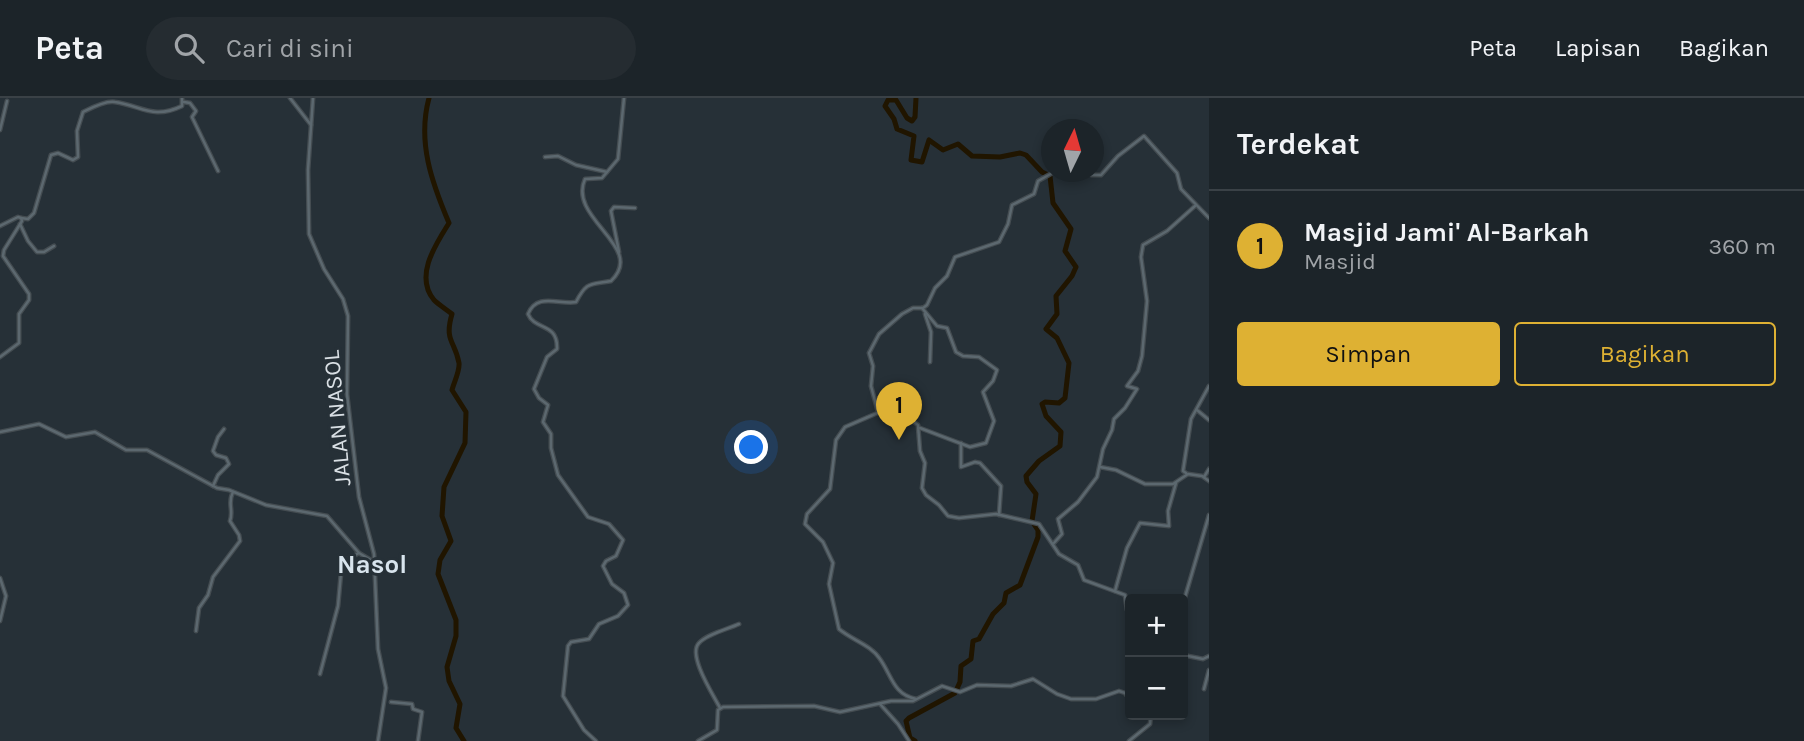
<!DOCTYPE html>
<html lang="id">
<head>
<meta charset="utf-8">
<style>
  :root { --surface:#1c2429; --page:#252c31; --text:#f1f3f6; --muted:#a0a4a8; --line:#3a4146; --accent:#deb133 }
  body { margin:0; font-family:Karla,sans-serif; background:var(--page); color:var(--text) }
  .controls { position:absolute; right:21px; bottom:21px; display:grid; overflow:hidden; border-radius:7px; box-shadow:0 4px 10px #0003 }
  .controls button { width:63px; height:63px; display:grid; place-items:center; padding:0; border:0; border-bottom:2px solid var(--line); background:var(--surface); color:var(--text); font:35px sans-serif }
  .compass { position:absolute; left:1041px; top:21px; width:63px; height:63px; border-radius:50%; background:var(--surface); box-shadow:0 4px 10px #0003; rotate:5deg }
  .you { position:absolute; left:752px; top:350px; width:24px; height:24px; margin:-18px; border:5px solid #fff; border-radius:50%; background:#1a73e8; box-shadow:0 0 0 10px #1a73e833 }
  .badge { display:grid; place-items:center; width:46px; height:46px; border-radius:50%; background:var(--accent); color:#111; font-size:23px; font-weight:700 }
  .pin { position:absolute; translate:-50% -58px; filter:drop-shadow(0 2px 4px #0008) }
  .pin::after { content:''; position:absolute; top:37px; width:24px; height:21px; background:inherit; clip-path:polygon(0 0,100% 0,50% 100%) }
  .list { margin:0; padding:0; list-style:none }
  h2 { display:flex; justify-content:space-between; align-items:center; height:91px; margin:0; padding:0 28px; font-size:30px }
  h2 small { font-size:23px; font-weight:400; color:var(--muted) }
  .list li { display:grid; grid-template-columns:46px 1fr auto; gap:21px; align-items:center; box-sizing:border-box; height:112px; padding:0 28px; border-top:2px solid var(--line) }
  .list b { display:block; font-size:26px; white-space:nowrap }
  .list p { margin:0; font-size:23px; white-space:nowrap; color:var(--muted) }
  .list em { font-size:23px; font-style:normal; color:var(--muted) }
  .actions { display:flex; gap:14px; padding:21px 28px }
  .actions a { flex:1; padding:16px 0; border:2px solid var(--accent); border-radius:7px; text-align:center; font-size:24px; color:var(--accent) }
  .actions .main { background:var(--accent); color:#111 }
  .icon { flex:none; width:38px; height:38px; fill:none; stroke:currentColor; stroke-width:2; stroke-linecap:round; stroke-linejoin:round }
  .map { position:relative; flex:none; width:1209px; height:643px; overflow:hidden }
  header { display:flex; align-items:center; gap:42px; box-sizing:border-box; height:98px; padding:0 35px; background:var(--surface); border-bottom:2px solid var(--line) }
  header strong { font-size:33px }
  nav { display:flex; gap:38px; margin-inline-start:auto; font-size:24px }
  .search { width:490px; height:63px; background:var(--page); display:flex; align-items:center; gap:18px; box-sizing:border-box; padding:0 24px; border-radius:38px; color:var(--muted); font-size:26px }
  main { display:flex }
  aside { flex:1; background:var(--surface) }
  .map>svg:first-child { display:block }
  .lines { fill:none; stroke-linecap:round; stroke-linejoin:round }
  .river { stroke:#201500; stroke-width:5 }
  .street-casing { stroke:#444c51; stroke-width:5 }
  .street { stroke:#5c686f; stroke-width:2.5 }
  .labels { text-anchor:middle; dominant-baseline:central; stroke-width:6; stroke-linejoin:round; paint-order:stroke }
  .street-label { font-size:23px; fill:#d9dfe4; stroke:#263037 }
  .quarter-label { font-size:26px; font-weight:bold; fill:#d8e4ed; stroke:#263037 }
</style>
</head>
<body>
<header>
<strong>Peta</strong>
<div class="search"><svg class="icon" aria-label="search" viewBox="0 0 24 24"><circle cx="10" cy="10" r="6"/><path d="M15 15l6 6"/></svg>Cari di sini</div>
<nav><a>Peta</a><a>Lapisan</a><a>Bagikan</a></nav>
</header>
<main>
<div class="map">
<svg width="1209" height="643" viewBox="0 0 1209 643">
  <rect width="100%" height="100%" fill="#263037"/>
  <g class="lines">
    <g class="river">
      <path d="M429,0C417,44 432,85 449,125C436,146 414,178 434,202C439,207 446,211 452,216C444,243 455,243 459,265C460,273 454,284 452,292L466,314L465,345L444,389L442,418L451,443L440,462L438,476L456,522V538L447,569L449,583L460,606L456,630L464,643"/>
      <path d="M915,643L910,640L906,623L909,620L955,595L960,584L961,568L971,561L973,543L979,541L993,516L1004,505L1006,495L1020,487L1038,439V432L1032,423L1036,396L1027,384L1026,378L1039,363L1060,348L1061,334L1046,318L1042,306L1045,304L1059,305L1065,300L1069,265L1057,240L1046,231L1057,216L1056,198L1072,178L1076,169L1065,153L1071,131L1053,105L1050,78L1042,74L1026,57L1020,55L1000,59L972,58L958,46L943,52L929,42L922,64L911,62L914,38L897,31L894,21L885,8L888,2H896L907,20L912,23L915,19L916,0"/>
    </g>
    <defs>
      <g id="street">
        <path d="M290,0L311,27"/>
        <path d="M313,0L308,72L309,136L324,171L343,201L348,218L347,296L359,399L374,456L378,551L386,590L378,643"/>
        <path d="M184,4L190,5L196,13L192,19L218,73"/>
        <path d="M0,32L7,3"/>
        <path d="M545,59L558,58L576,67L607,74"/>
        <path d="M1082,74L1092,77H1101L1118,58L1144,38L1177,75L1181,91L1209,120"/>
        <path d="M21,120L28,121L34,115L51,57L58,55L73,62L78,59L77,33L83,14C91,10 106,2 115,4C142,8 153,22 182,8V0"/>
        <path d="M20,126L28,143L37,154H44L54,148"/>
        <path d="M0,128L18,119L21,120L22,123L4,152L3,158L29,196V202L19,216V245L0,259"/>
        <path d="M619,154L611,113L614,109L635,110"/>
        <path d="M925,216L931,234L930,264"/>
        <path d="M1197,312L1209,322"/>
        <path d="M878,314L871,288L873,268L869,255L879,236L902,216L913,210H923L927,207L935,190L947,178L955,159L999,144L1008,126L1012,107L1034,96L1038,83L1054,74"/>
        <path d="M920,330L970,349L986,345L994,323L983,294L993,283L997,272L979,259L963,258L956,254L947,230L937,228L922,210"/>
        <path d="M0,334L39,326L66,339L95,334L126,352H147L217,390L229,392L266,407L327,418L359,455L374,464"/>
        <path d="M961,345V369L975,364L980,365L1001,388L999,417"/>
        <path d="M1100,369L1116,372L1145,386H1173L1188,376L1202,378L1209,383"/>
        <path d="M1186,375L1183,373L1191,321L1209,288"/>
        <path d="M1204,379L1209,371"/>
        <path d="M213,388L218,377L229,366L226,360L216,357L213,353L218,339L224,331"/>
        <path d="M1053,446L1062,436L1058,421L1078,404L1097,379L1103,351L1112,332L1114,321L1125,310L1137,291L1127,288L1138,273L1142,258L1147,203L1141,159L1143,147L1167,133L1195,108"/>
        <path d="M0,480L6,498L0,523"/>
        <path d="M1115,493L1127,450L1140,425L1169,428L1168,413L1176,385"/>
        <path d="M1183,506L1209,417"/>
        <path d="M196,533L199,510L208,497L213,479L240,443L239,437L230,423C234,412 227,405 233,394"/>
        <path d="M1183,557L1203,561L1209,558"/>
        <path d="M320,576L338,508L342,464L359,455"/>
        <path d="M1204,591L1209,572"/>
        <path d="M916,601C893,596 892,578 880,561C871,547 852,542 839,531L829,486L833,465L823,444L805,426L807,416L830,391L836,342L845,329L882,313L902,315L918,327L920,353L925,365L922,390L926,397L939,407L948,418L959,420L996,416L1039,426L1059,456L1078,467L1084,482L1125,497L1127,512L1130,516"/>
        <path d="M391,604L412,606L413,611L422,614L418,643"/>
        <path d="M880,606L898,626L909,643"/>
        <path d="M720,610C714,598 687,557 699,545C707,536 728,531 739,526"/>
        <path d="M596,643L584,632L563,598L568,548L571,544L589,541L599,526L618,518L628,507L624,495L612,486L603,468L606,463L616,458L623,442L609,426L588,419L558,377L551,350V336L543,324L548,307L539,300L534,291L547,259L557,251C558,224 535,233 528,216C537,194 559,207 576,204C587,183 590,187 611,183C647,149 567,121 585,81L602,80L618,61L624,0"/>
        <path d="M698,643L717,632L718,612L723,609L814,608L840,614L891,603H913L942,588L960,594L977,587L1011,588L1033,581L1057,596L1071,601H1096L1119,593L1125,595L1130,602"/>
        <path d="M1129,643L1150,626L1151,617"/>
      </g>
    </defs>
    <use href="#street" class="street-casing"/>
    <use href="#street" class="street"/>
  </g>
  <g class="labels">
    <g class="street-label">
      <text transform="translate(337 320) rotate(-95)">JALAN NASOL</text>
    </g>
    <g class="quarter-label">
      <text x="372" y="466">Nasol</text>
    </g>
  </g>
</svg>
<div class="controls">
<button>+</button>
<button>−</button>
</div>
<svg class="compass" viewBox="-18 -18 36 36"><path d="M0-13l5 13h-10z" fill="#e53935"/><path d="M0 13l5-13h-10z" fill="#a0a4a8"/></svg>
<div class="you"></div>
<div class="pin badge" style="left:899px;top:342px">1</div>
</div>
<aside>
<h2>Terdekat<small></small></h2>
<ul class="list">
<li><span class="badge">1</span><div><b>Masjid Jami' Al-Barkah</b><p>Masjid</p></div><em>360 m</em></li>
</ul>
<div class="actions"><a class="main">Simpan</a><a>Bagikan</a></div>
</aside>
</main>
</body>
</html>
